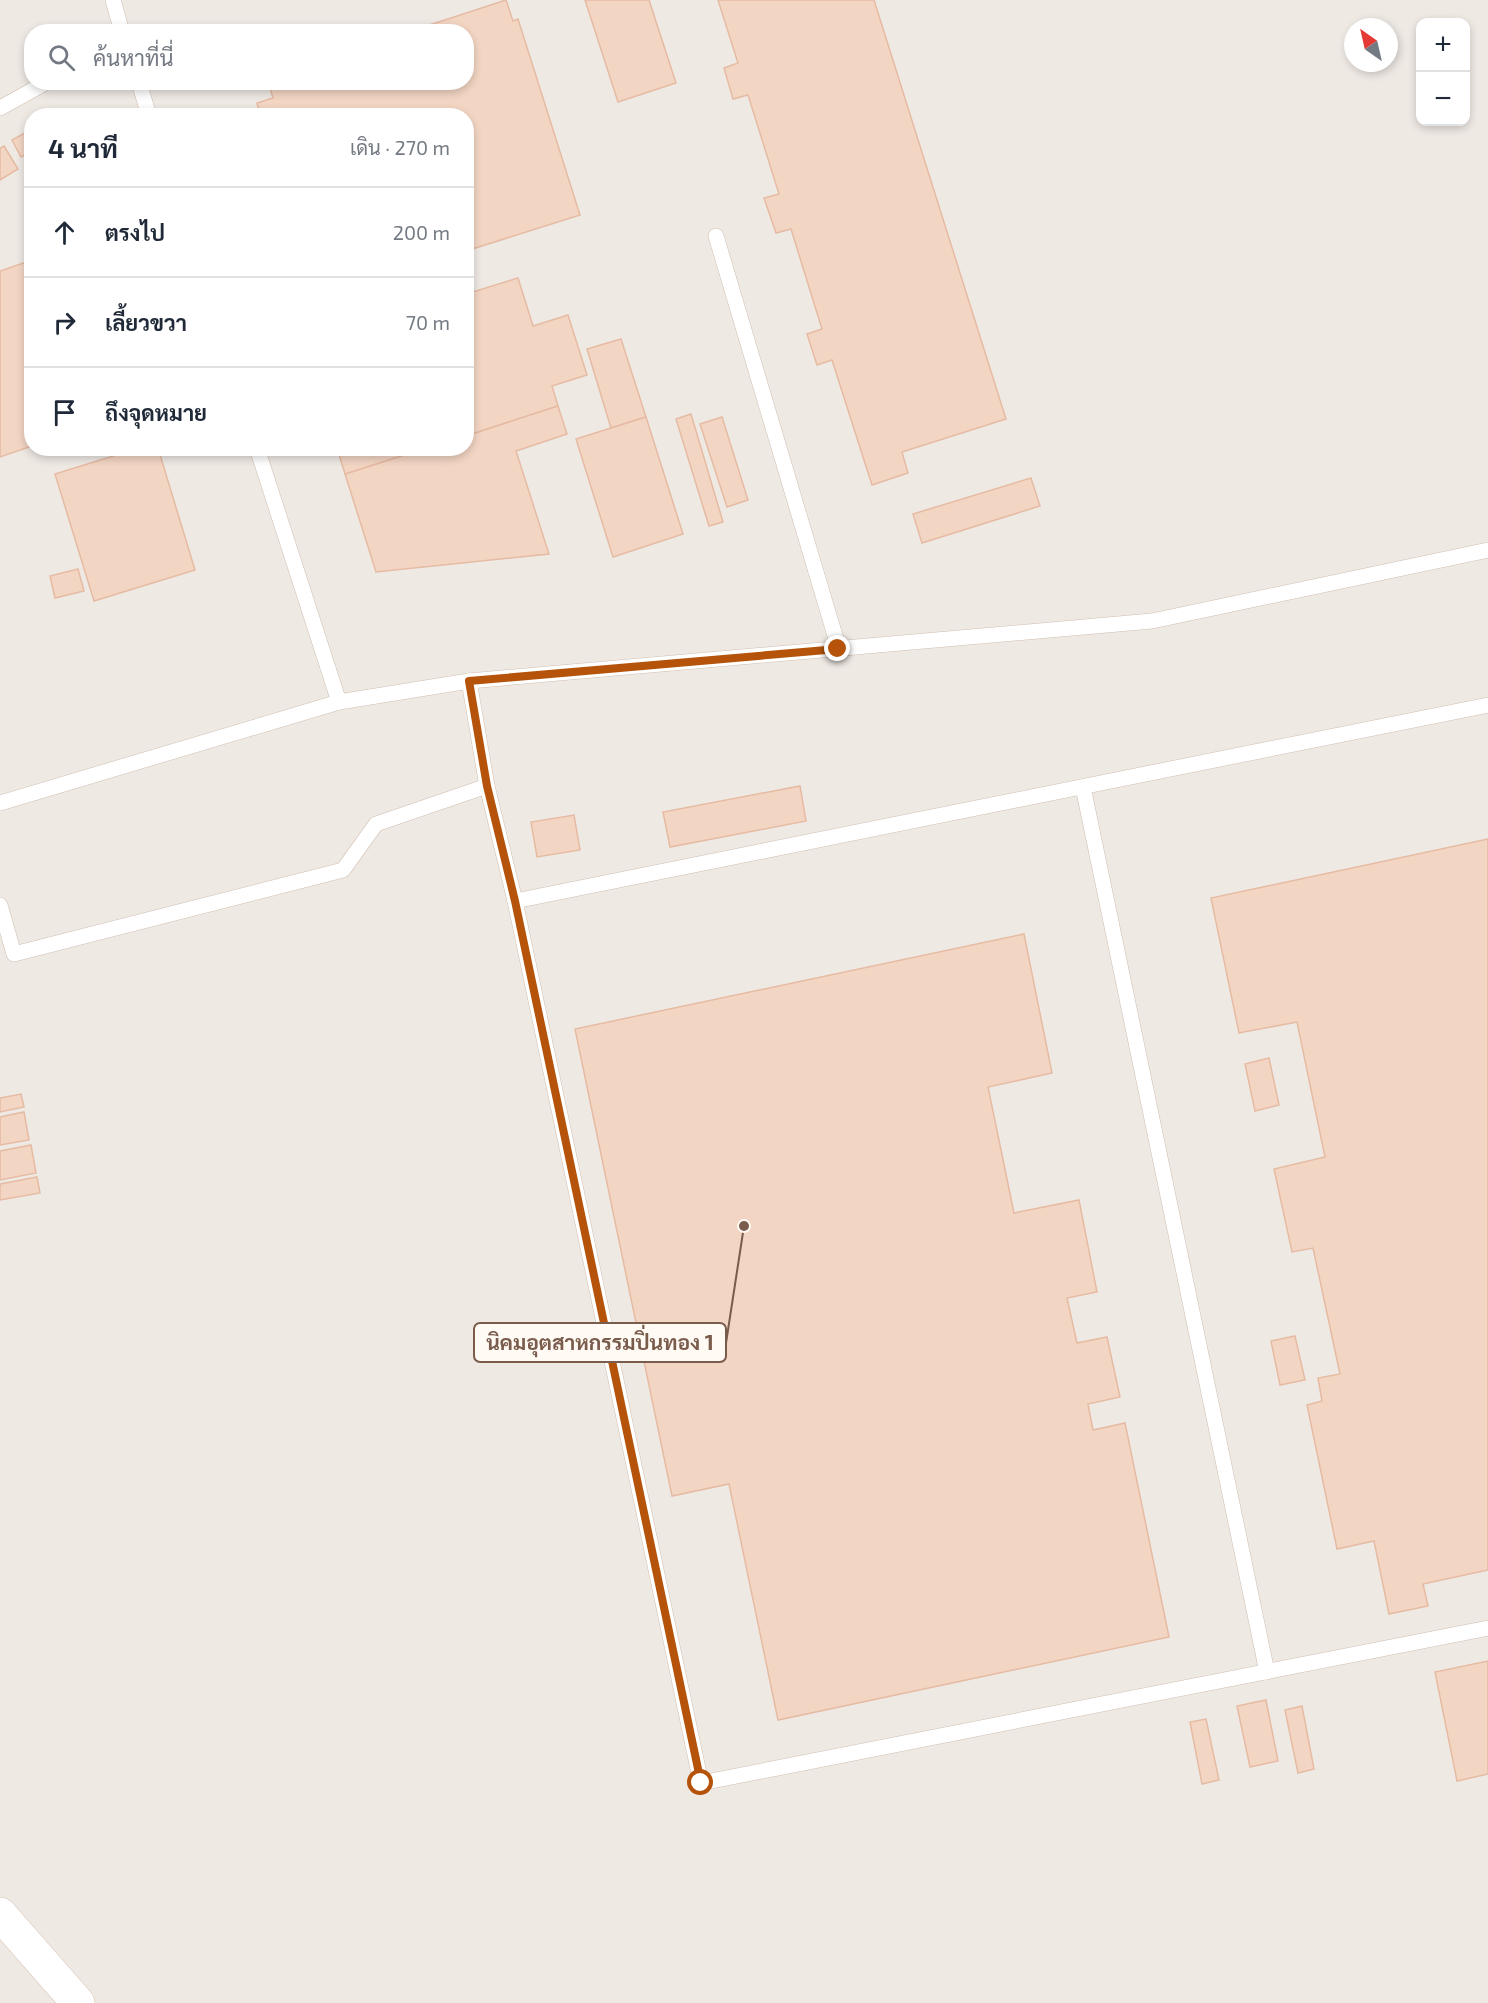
<!DOCTYPE html>
<html lang="th">
<head>
<meta charset="utf-8">
<style>
  :root { --surface:#fff; --page:#f6f6f7; --text:#1f2937; --muted:#747a83; --line:#e0e1e3 }
  body { margin:0; font-family:"Exo 2",Sarabun,sans-serif; background:var(--page); color:var(--text) }
  .controls { position:absolute; right:18px; top:18px; display:grid; overflow:hidden; border-radius:12px; box-shadow:0 3px 9px #0003 }
  .controls button { width:54px; height:54px; display:grid; place-items:center; padding:0; border:0; border-bottom:2px solid var(--line); background:var(--surface); color:var(--text); font:30px sans-serif }
  .compass { position:absolute; left:1344px; top:18px; width:54px; height:54px; border-radius:50%; background:var(--surface); box-shadow:0 3px 9px #0003; rotate:326deg }
  .stop { position:absolute; width:18px; height:18px; margin:-14px; border:4px solid #b45309; border-radius:50%; background:#fff }
  .stop.end { background:#b45309; border-color:#fff; box-shadow:0 2px 6px #0008 }
  .list { margin:0; padding:0; list-style:none }
  h2 { display:flex; justify-content:space-between; align-items:center; height:78px; margin:0; padding:0 24px; font-size:26px }
  h2 small { font-size:20px; font-weight:400; color:var(--muted) }
  .list li { display:grid; grid-template-columns:39px 1fr auto; gap:18px; align-items:center; box-sizing:border-box; height:90px; padding:0 24px; border-top:2px solid var(--line) }
  .list b { display:block; font-size:22px; white-space:nowrap }
  .list em { font-size:20px; font-style:normal; color:var(--muted) }
  .icon { flex:none; width:33px; height:33px; fill:none; stroke:currentColor; stroke-width:2; stroke-linecap:round; stroke-linejoin:round }
  .map { position:relative; flex:none; width:1488px; height:2003px; overflow:hidden }
  .search { position:absolute; background:var(--surface); box-shadow:0 3px 9px #0003; left:24px; top:24px; width:450px; height:66px; display:flex; align-items:center; gap:15px; box-sizing:border-box; padding:0 21px; border-radius:24px; color:var(--muted); font-size:22px }
  .panel { position:absolute; background:var(--surface); box-shadow:0 3px 9px #0003; left:24px; top:108px; width:450px; height:348px; border-radius:24px }
  .map>svg:first-child { display:block }
  .industrial { fill:#efe9e4; fill-rule:evenodd }
  .building { fill:#f3d5c3; stroke:#e6bba3; stroke-width:1.5 }
  .lines { fill:none; stroke-linecap:round; stroke-linejoin:round }
  .lane-casing { stroke:#d1beb0; stroke-width:16 }
  .secondary-casing { stroke:#d6c0b0; stroke-width:34 }
  .lane { stroke:#fff; stroke-width:15 }
  .secondary { stroke:#fff; stroke-width:33 }
  .route { stroke:#b45309; stroke-width:8 }
  .leader { fill:none; stroke:#7a5c4d; stroke-width:2 }
  .callout-dot { fill:#7a5c4d; stroke:#fffaf3; stroke-width:2 }
  .callout { fill:#fffaf3; stroke:#7a5c4d; stroke-width:2 }
  .callout-label { font-size:21px; text-anchor:middle; font-weight:bold; fill:#7a5c4d }
</style>
</head>
<body>
<div class="map">
<svg width="1488" height="2003" viewBox="0 0 1488 2003">
  <rect width="100%" height="100%" fill="#fdf6ec"/>
  <path class="industrial" d="M0,0H1488V2003H0ZM1420,22H1466V122H1420ZM1353,27H1389V63H1353ZM32,32H466V82H32ZM32,116H466V448H32Z"/>
  <g class="building">
    <path d="M506,0L513,21L518,19L580,215L466,251V116H260L257,103L273,98L268,82H466V32H408Z"/>
    <path d="M585,0H649L676,83L618,102Z"/>
    <path d="M718,0H874L1006,419L902,452L908,473L872,485L832,360L817,365L807,334L822,329L791,229L776,233L764,198L779,194L748,95L733,99L724,68L738,63Z"/>
    <path d="M32,129V151L21,157L12,140Z"/>
    <path d="M4,146L18,169L0,180V148Z"/>
    <path d="M32,260V446L0,457V271Z"/>
    <path d="M518,278L533,326L568,315L587,375L552,386L558,406L466,436V294Z"/>
    <path d="M621,339L646,417L611,428L587,349Z"/>
    <path d="M558,406L567,434L516,451L549,554L376,572L345,474L426,448H466V436Z"/>
    <path d="M691,414L723,522L709,526L676,419Z"/>
    <path d="M646,417L683,534L613,557L576,439Z"/>
    <path d="M722,417L748,500L727,507L700,424Z"/>
    <path d="M139,448H158L195,570L94,601L55,474Z"/>
    <path d="M337,448H426L345,474Z"/>
    <path d="M1031,478L1040,506L922,543L913,514Z"/>
    <path d="M78,569L84,591L55,598L50,576Z"/>
    <path d="M800,786L806,821L670,847L663,812Z"/>
    <path d="M574,815L580,850L537,857L531,822Z"/>
    <path d="M1488,839V1570L1423,1584L1428,1606L1389,1614L1374,1541L1337,1549L1307,1405L1322,1401L1318,1378L1340,1374L1313,1248L1292,1252L1274,1169L1325,1157L1297,1022L1239,1033L1211,898Z"/>
    <path d="M1024,934L1052,1073L988,1087L1014,1213L1079,1200L1097,1292L1067,1298L1077,1343L1107,1337L1120,1397L1088,1404L1093,1430L1125,1423L1169,1637L778,1720L729,1484L672,1496L575,1029Z"/>
    <path d="M1269,1058L1279,1105L1255,1111L1245,1064Z"/>
    <path d="M21,1094L24,1107L0,1112V1098Z"/>
    <path d="M24,1112L29,1140L0,1145V1117Z"/>
    <path d="M31,1145L36,1173L0,1180V1151Z"/>
    <path d="M37,1177L40,1193L0,1200V1184Z"/>
    <path d="M1295,1336L1305,1380L1280,1385L1271,1341Z"/>
    <path d="M1488,1661V1774L1457,1781L1435,1672Z"/>
    <path d="M1266,1700L1278,1761L1250,1767L1237,1706Z"/>
    <path d="M1302,1706L1314,1769L1298,1773L1285,1710Z"/>
    <path d="M1206,1719L1219,1780L1202,1784L1190,1722Z"/>
  </g>
  <g class="lines">
    <defs>
      <g id="lane">
        <path d="M113,0L122,32"/>
        <path d="M139,82L149,116"/>
        <path d="M0,108L47,82"/>
        <path d="M716,236L839,649"/>
        <path d="M257,448L339,702"/>
        <path d="M469,681L487,786L515,901L701,1783L1488,1628"/>
        <path d="M1083,787L1267,1672"/>
        <path d="M0,803L339,702L469,681L1152,621L1488,550"/>
        <path d="M515,901L1488,705"/>
        <path d="M0,905L14,954L343,870L376,824L487,786"/>
      </g>
      <path id="secondary" d="M0,1914L78,2003"/>
    </defs>
    <use href="#lane" class="lane-casing"/>
    <use href="#secondary" class="secondary-casing"/>
    <use href="#lane" class="lane"/>
    <use href="#secondary" class="secondary"/>
  </g>
  <g class="lines">
    <path class="route" d="M701,1783L515,901L487,786L469,681L838,649"/>
  </g>
  <path class="leader" d="M744 1226L726 1343"/>
  <circle class="callout-dot" cx="744" cy="1226" r="6"/>
  <rect class="callout" x="474" y="1323" width="252" height="39" rx="6"/>
  <g class="callout-label">
    <text x="600" y="1350">นิคมอุตสาหกรรมปิ่นทอง 1</text>
  </g>
</svg>
<div class="controls">
<button>+</button>
<button>−</button>
</div>
<svg class="compass" viewBox="-18 -18 36 36"><path d="M0-13l5 13h-10z" fill="#e53935"/><path d="M0 13l5-13h-10z" fill="#747a83"/></svg>
<div class="stop" style="left:701px;top:1783px"></div>
<div class="stop end" style="left:838px;top:649px"></div>
<div class="search"><svg class="icon" aria-label="search" viewBox="0 0 24 24"><circle cx="10" cy="10" r="6"/><path d="M15 15l6 6"/></svg>ค้นหาที่นี่</div>
<section class="panel">
<h2>4 นาที<small>เดิน · 270 m</small></h2>
<ul class="list">
<li><svg class="icon" aria-label="ahead" viewBox="0 0 24 24"><path d="M12 20V5M6 11l6-6 6 6"/></svg><div><b>ตรงไป</b></div><em>200 m</em></li>
<li><svg class="icon" aria-label="right" viewBox="0 0 24 24"><path d="M7 20v-9h11M14 6l5 5-5 5"/></svg><div><b>เลี้ยวขวา</b></div><em>70 m</em></li>
<li><svg class="icon" aria-label="arrive" viewBox="0 0 24 24"><path d="M6 21V4h12l-3 4 3 4H6"/></svg><div><b>ถึงจุดหมาย</b></div></li>
</ul>
</section>
</div>
</body>
</html>
